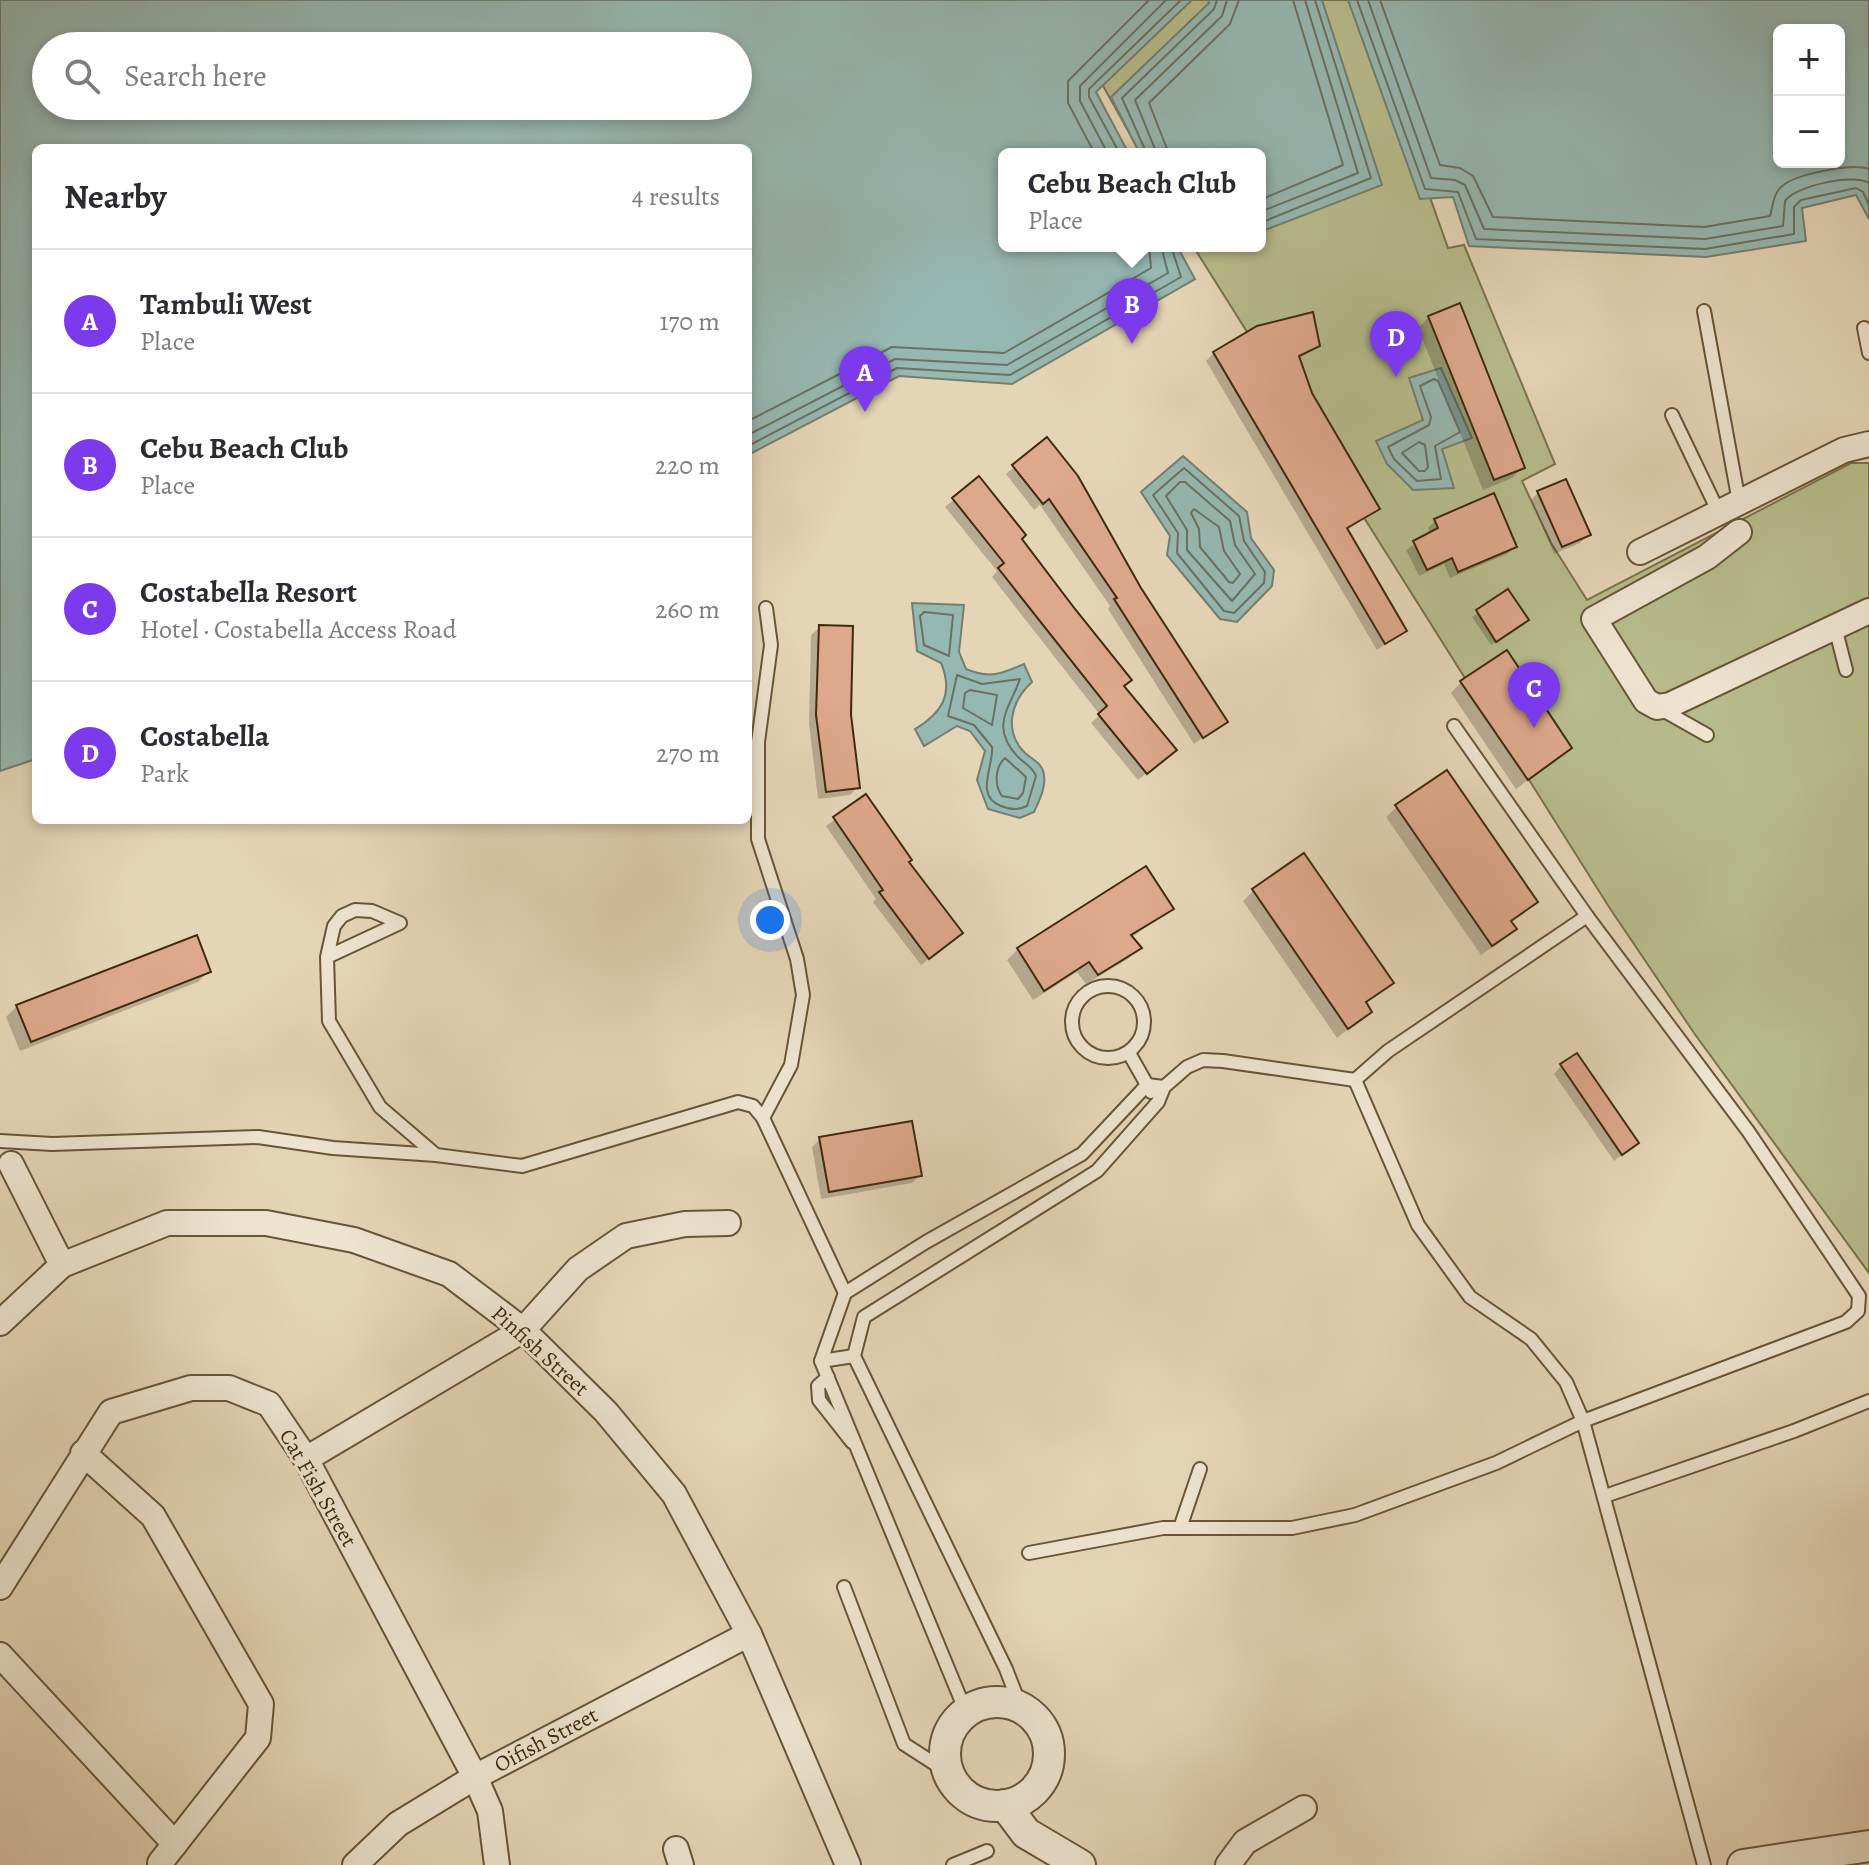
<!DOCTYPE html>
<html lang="en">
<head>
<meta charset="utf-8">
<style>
  :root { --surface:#fff; --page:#f7f7f7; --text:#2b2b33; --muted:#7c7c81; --line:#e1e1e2; --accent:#7c3aed }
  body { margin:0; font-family:Alegreya,serif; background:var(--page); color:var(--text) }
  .controls { position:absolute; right:24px; top:24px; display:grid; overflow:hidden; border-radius:12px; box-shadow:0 4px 12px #0003 }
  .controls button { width:72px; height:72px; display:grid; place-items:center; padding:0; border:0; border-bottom:2px solid var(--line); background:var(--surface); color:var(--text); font:40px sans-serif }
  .you { position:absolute; left:770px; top:920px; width:28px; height:28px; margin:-20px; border:6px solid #fff; border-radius:50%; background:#1a73e8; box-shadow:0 0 0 12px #1a73e833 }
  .badge { display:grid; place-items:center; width:52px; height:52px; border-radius:50%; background:var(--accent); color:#fff; font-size:26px; font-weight:700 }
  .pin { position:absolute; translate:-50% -66px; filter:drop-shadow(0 2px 4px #0008) }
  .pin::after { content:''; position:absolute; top:42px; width:28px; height:24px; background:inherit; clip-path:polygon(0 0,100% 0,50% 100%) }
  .popup { position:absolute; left:998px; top:148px; width:268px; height:104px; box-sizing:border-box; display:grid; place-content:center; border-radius:12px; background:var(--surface); filter:drop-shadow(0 2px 6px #0005); font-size:26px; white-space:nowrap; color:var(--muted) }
  .popup b { font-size:30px; color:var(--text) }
  .popup::after { content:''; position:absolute; left:50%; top:100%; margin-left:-16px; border:16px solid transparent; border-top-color:var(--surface) }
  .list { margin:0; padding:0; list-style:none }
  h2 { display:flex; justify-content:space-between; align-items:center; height:104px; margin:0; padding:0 32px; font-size:34px }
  h2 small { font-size:26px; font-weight:400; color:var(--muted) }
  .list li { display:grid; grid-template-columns:52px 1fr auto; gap:24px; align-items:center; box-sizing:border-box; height:144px; padding:0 32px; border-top:2px solid var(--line) }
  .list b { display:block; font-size:30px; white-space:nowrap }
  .list p { margin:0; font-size:26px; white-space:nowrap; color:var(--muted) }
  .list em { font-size:26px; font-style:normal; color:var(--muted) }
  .icon { flex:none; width:44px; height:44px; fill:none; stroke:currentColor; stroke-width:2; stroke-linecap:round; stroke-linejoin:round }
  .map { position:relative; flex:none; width:1869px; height:1865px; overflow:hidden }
  .search { position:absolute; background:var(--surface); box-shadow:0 4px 12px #0003; left:32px; top:32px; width:720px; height:88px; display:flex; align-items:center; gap:20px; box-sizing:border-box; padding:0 28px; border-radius:44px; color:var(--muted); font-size:30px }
  .panel { position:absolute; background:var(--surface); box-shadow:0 4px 12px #0003; left:32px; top:144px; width:720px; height:680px; border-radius:12px }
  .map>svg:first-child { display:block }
  .green { fill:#b7bc8c; stroke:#7b734d; stroke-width:2 }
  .water { fill:#96b8b2; stroke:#737f70; stroke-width:2; fill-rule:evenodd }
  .shadow { fill:#0003 }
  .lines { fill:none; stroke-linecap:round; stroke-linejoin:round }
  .shore { stroke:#6a7160; stroke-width:2 }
  .building { fill:#dda88b; stroke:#3f2a0e; stroke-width:2 }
  .service-casing { stroke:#685538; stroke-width:16 }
  .minor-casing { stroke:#685538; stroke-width:28 }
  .tertiary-casing { stroke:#685538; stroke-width:34 }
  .service { stroke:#eee4d0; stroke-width:12 }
  .minor { stroke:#eee4d0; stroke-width:24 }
  .tertiary { stroke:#eee4d0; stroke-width:30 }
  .labels { text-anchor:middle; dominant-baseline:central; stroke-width:6; stroke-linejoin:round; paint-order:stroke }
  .street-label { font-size:22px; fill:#3f2a0e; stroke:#eee4d0 }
</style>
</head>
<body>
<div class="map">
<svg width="1869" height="1865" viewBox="0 0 1869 1865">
  <rect width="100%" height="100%" fill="#e5d5b7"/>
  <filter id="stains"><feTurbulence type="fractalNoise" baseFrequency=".0025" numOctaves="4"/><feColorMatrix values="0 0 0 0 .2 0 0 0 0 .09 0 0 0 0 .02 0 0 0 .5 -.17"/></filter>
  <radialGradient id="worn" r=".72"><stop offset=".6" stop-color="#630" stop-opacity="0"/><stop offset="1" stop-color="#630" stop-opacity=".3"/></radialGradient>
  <path class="green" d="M1152,0H1360L1448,248L1464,245L1555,464L1522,481L1551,543L1587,600L1851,463H1869V1273L1694,1033L1609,907L1193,246H1260V154H1141L1072,30Z"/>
  <g class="water">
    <path d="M0,0H1192L1096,92L1129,154H1004V246H1177L1195,279L1012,384L899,376L748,455V148H36V759L0,771ZM46,46H738V106H46Z"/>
    <path d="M1208,0H1322L1382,185L1260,232V154H1140L1111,97L1209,3Z"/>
    <path d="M1348,0H1869V219L1856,195L1802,208L1806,241L1706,257L1469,246L1453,197L1420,199ZM1779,30H1839V162H1779Z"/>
    <path d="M1441,368L1472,438L1442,449L1454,488L1413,490L1387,464L1376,441L1423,420L1409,378Z"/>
    <path d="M1183,456L1247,512L1251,538L1274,570L1272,586L1237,622L1220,619L1167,555L1170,536L1141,492Z"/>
    <path d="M912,603L964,605L959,652L966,669C989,679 1001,674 1024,664L1032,682C1011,701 1003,731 1025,753C1033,760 1043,763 1044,776C1046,787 1039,801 1034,812L1020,818L988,809L977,780L985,751L970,731L957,726L924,746L915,729C942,713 954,694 941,663L917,651Z"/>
  </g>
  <g class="shadow">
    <path d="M1429,317L1523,467L1512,478L1483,490L1418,328Z"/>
    <path d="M1318,346L1298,359L1310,393L1378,509L1346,531L1405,631L1377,650L1206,361L1214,353Z"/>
    <path d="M1047,440L1225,722L1194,744L1108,609L1110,606L1040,505L1034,510L1006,474Z"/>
    <path d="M978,479L1122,687L1166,757L1138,780L1091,723L1100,715L992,577L997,571L945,507Z"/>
    <path d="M1538,493L1588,535L1580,543L1554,554L1531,500Z"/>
    <path d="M1436,520L1515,547L1507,554L1450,578L1444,564L1419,576L1406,550L1431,534L1428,528Z"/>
    <path d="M1507,592L1521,625L1491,645L1472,617Z"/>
    <path d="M819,628L849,715L858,787L850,795L818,799L809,724L811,635Z"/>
    <path d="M1461,682L1570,748L1516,789L1451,693Z"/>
    <path d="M866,797L906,862L961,933L921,965L873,902L876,899L826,826Z"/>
    <path d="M1397,807L1535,902L1510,923L1514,929L1503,940L1481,955L1386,817Z"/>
    <path d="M1254,890L1391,983L1365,1004L1370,1012L1337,1038L1243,901Z"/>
    <path d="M1171,908L1131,938L1139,948L1128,959L1086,984L1077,972L1033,1000L1007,960L1018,949Z"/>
    <path d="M209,971L198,982L20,1051L6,1017L17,1006Z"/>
    <path d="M1561,1066L1637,1143L1614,1161L1554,1074Z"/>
    <path d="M820,1139L920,1175L912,1183L821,1199L812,1147Z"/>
  </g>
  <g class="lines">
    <g class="shore">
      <path d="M1357,0L1425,189L1458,192L1476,239L1705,249L1794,234V207L1801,200L1856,188L1863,192L1869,205"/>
      <path d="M1368,0L1431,178L1455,180L1465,185L1484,229L1705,239L1783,226L1785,201C1795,186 1854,173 1869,183"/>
      <path d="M1380,0L1440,165L1460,168L1473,176L1493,217L1704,227L1770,216C1773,206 1773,195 1781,187C1794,174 1852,163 1869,169"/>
      <path d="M1095,154L1068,103V81L1149,0"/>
      <path d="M1108,154L1080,101V86L1166,0"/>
      <path d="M1120,154L1089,97V89L1181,0"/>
      <path d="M1147,154L1122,98L1214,9L1217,0"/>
      <path d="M1157,154L1135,100L1222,16L1227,0"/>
      <path d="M1169,154L1149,103L1230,24L1239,0"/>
      <path d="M1260,200L1343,165L1293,0"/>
      <path d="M1260,212L1358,173L1305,0"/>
      <path d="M1260,223L1371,178L1315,0"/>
      <path d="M1434,379L1438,381L1460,432L1435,446L1441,479L1417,481L1394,459L1388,447L1429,425L1431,417L1420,386Z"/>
      <path d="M748,421L892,347L1004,353L1151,268L1149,246"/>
      <path d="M748,435L895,359L1007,365L1168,273L1161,246"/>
      <path d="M1419,442L1425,445L1428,467L1425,471H1419L1402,453Z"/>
      <path d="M748,446L897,368L1010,375L1181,277L1171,246"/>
      <path d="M1184,468L1239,516L1244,541L1265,572L1264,583L1234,613L1224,611L1177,553L1178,533L1153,495Z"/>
      <path d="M1180,482H1185L1230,521L1235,545L1255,574L1232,601L1187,550V530L1166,496Z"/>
      <path d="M1194,509L1219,527L1224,551L1240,574L1233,583L1229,582L1200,547L1199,529L1191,513Z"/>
      <path d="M924,612L953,615L949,656L924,645L920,616Z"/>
      <path d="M957,675L982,684L1020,679C1010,708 989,726 1018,757C1025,764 1032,766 1036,776L1027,806C1018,810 1011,810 1001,806C974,796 994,766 992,747L974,725L948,716Z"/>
      <path d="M970,690L997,695L992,725L963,708L965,693Z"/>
      <path d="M1005,758L1026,777L1023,793L1018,799L1002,796C994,785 995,767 1005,758Z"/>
    </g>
  </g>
  <g class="building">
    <path d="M1460,303L1525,468L1494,480L1428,316Z"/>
    <path d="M1313,312L1320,346L1299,356L1312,393L1380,509L1347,528L1407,631L1385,644L1213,352L1257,326Z"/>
    <path d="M1047,437L1078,476L1141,588L1228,722L1203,738L1114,599L1117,598L1049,499L1043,504L1012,465Z"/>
    <path d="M979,476L1026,535L1022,539L1075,609L1132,680L1124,686L1177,750L1147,774L1098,714L1107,706L998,568L1004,563L952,498Z"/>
    <path d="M1566,479L1591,535L1562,547L1537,491Z"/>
    <path d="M1494,493L1517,547L1458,572L1452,558L1427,570L1413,541L1438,528L1434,519Z"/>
    <path d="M1508,589L1529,620L1496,642L1476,610Z"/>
    <path d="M819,625L853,626L851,715L860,788L826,792L816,715Z"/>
    <path d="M1507,650L1572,748L1528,780L1460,681Z"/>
    <path d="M1447,770L1538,902L1511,921L1517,929L1492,946L1395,805Z"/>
    <path d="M866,794L912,860L909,862L963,933L929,959L879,892L883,890L833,817Z"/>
    <path d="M1304,853L1394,983L1366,1002L1372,1012L1348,1029L1252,889Z"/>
    <path d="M1146,866L1174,909L1131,935L1142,948L1098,975L1089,962L1044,991L1017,948Z"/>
    <path d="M197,935L211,972L31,1042L16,1005Z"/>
    <path d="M1577,1053L1639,1143L1622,1155L1560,1064Z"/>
    <path d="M912,1121L922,1176L829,1192L819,1137Z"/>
  </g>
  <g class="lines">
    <defs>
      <g id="service">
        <path d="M1704,311L1739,502"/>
        <path d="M1864,328L1869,353"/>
        <path d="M1672,415L1719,513"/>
        <path d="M1835,627L1846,670"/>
        <path d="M1661,709L1707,735"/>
        <path d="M327,957L400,923L372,911L355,910L342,916L334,926L327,957L329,1021L380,1107L436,1155L522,1166L738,1102L753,1106L763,1118L845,1293"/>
        <circle cx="1108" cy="1022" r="36"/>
        <path d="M1129,1053L1151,1092"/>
        <path d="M1355,1080L1418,1225L1470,1297L1531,1339L1566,1382L1583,1421L1704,1865"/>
        <path d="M763,1118L791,1065L803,995L797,959L758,839V742L771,645L766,608"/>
        <path d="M0,1141L52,1144L258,1137L333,1148L436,1155"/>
        <path d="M821,1361L854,1356"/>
        <path d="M828,1377L818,1386L819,1400L852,1442"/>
        <path d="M1605,1496L1794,1431L1869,1401"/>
        <path d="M1180,1528L1200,1469"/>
        <path d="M1029,1553L1163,1528H1292L1355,1515L1496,1463L1583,1421L1846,1322L1858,1311L1859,1296L1748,1131L1587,916L1454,726"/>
        <path d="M844,1587L904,1744L949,1773"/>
        <path d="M1021,1708L1006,1669L854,1356L864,1317L1097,1171L1158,1102L1164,1087L1187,1067L1203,1060L1223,1061L1355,1080L1388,1051L1587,916"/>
        <path d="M966,1712L821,1361L845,1293L926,1242L1082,1154L1147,1085L1164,1087"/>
        <path d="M953,1865L987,1851"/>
      </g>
      <g id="minor">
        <path d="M1739,532L1707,557L1594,619L1646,701L1657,707L1670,705L1869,611"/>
        <path d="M1640,552L1844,450L1869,444"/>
        <path d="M11,1164L62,1265"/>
        <path d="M0,1323L62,1265L167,1223H266L354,1240L449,1274L523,1330L606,1412L674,1494L749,1634L848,1865"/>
        <path d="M83,1453L153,1516L261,1704L258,1738L160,1863"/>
        <path d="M306,1459L523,1330L578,1269L626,1236L685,1224L728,1223"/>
        <path d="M0,1587L111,1412L191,1388H229L269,1404L306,1459L475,1777L490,1811L497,1865"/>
        <path d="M0,1655L175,1844"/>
        <path d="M676,1849L681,1865"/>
        <path d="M355,1865L398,1824L475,1777L749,1634"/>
        <path d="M1228,1865L1245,1842L1304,1808"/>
      </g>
      <g id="tertiary">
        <circle cx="997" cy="1754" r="52"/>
        <path d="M1005,1805L1026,1833L1080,1865"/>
        <path d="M1743,1865L1869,1846"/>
      </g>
    </defs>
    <use href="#service" class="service-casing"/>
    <use href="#minor" class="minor-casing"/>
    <use href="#tertiary" class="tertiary-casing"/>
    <use href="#service" class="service"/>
    <use href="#minor" class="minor"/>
    <use href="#tertiary" class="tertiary"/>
  </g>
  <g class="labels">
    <g class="street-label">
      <text transform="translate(540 1351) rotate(42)">Pinfish Street</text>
      <text transform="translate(318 1488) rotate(60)">Cat Fish Street</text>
      <text transform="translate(546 1740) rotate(-28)">Oifish Street</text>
    </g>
  </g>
  <rect width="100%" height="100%" filter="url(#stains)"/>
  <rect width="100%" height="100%" fill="url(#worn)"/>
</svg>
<div class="controls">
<button>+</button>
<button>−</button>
</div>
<div class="you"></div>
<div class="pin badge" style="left:865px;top:412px">A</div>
<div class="pin badge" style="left:1132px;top:344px">B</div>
<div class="popup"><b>Cebu Beach Club</b>Place</div>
<div class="pin badge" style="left:1534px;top:728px">C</div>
<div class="pin badge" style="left:1396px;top:377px">D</div>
<div class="search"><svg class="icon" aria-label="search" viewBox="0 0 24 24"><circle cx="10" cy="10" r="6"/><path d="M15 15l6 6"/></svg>Search here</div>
<section class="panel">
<h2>Nearby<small>4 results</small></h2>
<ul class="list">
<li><span class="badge">A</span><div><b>Tambuli West</b><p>Place</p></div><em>170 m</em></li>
<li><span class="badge">B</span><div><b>Cebu Beach Club</b><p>Place</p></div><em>220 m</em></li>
<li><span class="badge">C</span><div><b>Costabella Resort</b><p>Hotel · Costabella Access Road</p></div><em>260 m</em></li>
<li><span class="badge">D</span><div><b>Costabella</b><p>Park</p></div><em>270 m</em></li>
</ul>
</section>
</div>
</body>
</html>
